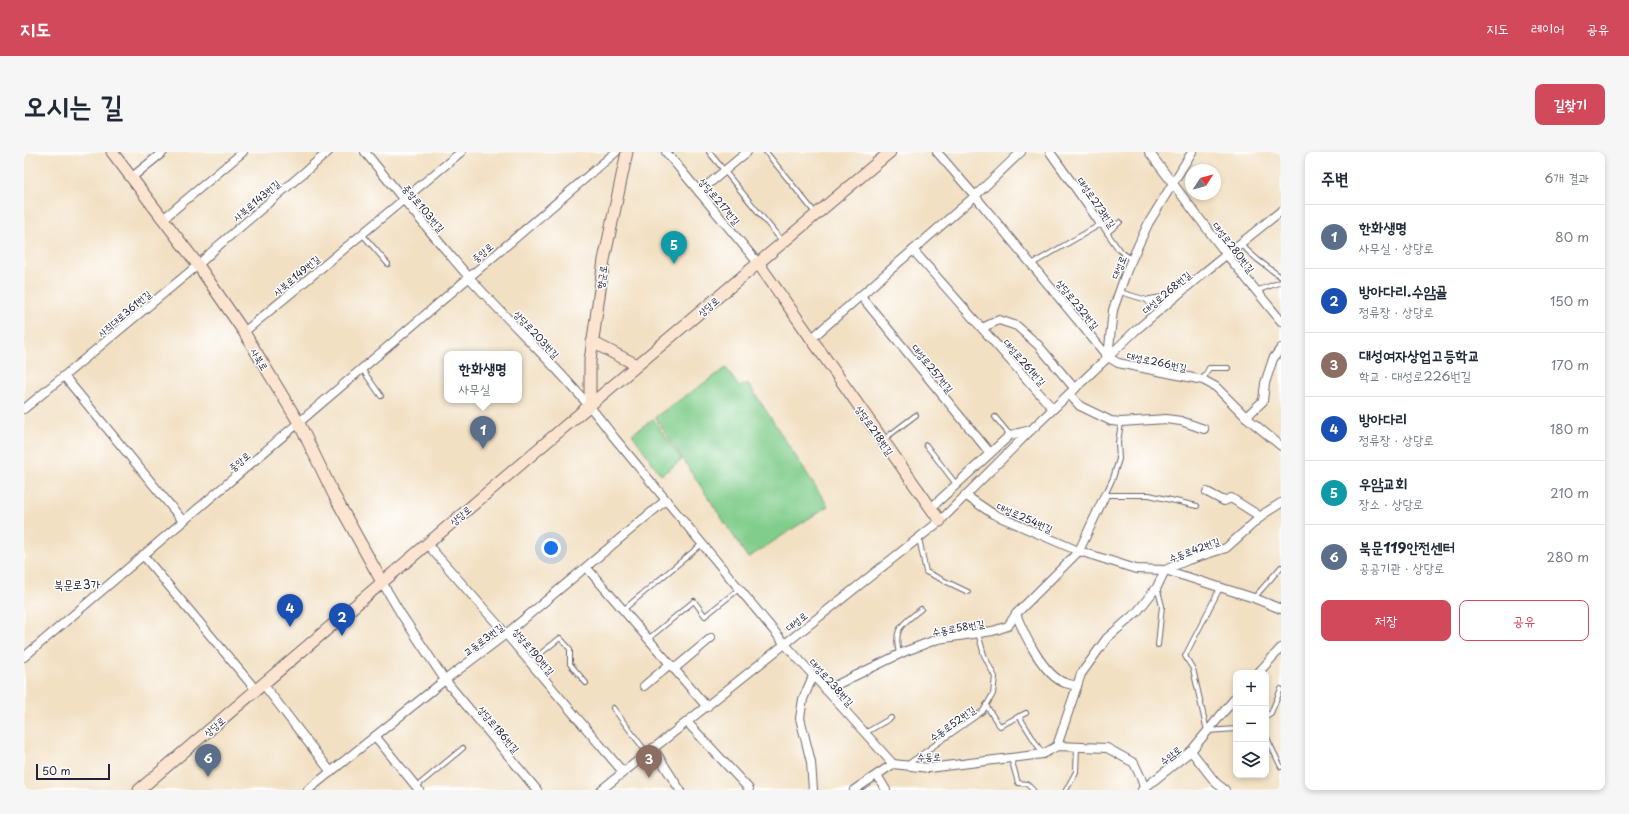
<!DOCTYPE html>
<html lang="ko">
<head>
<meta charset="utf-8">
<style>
  :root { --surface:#fff; --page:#f6f6f7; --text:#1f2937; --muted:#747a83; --line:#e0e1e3; --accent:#d1495b }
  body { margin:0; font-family:"Playpen Sans","Poor Story",sans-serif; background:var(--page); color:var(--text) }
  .controls { position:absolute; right:12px; bottom:12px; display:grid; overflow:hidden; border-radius:8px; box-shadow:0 2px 6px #0003 }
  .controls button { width:36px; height:36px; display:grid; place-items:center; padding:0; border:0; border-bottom:1px solid var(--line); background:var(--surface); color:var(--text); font:20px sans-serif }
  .compass { position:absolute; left:1161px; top:12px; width:36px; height:36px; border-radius:50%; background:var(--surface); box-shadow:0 2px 6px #0003; rotate:54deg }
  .scale { position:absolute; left:12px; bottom:10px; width:74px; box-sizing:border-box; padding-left:4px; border:2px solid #22223b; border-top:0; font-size:11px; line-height:14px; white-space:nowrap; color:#22223b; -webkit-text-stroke:3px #fff; paint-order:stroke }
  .you { position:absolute; left:527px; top:396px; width:14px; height:14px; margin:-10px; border:3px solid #fff; border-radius:50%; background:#1a73e8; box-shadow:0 0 0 6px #1a73e833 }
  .badge { display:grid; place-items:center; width:26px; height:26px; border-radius:50%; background:var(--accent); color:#fff; font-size:13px; font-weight:700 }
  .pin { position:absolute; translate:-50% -33px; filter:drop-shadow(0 1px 2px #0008) }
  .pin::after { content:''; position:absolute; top:21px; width:14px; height:12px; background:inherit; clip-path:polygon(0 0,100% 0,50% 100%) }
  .popup { position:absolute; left:420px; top:199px; width:78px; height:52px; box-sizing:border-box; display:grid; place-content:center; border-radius:8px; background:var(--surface); filter:drop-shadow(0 1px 3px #0005); font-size:13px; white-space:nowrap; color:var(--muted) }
  .popup b { font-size:15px; color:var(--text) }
  .popup::after { content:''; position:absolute; left:50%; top:100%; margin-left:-8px; border:8px solid transparent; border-top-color:var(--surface) }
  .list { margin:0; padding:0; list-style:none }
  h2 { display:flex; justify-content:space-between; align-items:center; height:52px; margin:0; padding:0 16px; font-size:17px }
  h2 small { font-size:13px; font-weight:400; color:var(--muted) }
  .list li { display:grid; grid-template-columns:26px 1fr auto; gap:12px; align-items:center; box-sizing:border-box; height:64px; padding:0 16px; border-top:1px solid var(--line) }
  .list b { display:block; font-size:15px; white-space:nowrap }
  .list p { margin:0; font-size:13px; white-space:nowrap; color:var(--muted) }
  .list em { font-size:13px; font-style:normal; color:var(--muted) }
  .actions { display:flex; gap:8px; padding:12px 16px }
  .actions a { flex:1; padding:9px 0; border:1px solid var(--accent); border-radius:8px; text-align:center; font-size:14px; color:var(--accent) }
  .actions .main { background:var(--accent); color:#fff }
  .icon { flex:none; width:22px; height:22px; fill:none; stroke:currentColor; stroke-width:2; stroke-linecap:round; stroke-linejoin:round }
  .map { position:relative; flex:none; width:1257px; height:638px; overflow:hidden; border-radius:8px }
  header { display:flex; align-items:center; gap:24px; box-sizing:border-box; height:56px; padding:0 20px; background:var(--accent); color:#fff }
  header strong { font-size:19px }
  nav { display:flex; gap:22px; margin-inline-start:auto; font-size:14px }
  .intro { display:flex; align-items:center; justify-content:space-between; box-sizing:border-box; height:96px; padding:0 24px }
  h1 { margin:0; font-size:28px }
  .button { padding:10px 18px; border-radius:8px; background:var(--accent); color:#fff; font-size:14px; font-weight:700 }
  main { display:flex; gap:24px; padding:0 24px }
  aside { flex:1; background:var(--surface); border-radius:8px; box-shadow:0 2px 6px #0003 }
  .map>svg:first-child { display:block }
  .green { fill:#81cd8b; stroke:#527863 }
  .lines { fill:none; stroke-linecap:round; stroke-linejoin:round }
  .lane-casing { stroke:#6b646b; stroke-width:6 }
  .street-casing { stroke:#6b646b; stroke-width:10 }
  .secondary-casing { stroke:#6b646b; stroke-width:13 }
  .lane { stroke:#fff; stroke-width:4 }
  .street { stroke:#fff; stroke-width:8 }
  .secondary { stroke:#fce5d0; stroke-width:11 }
  .labels { text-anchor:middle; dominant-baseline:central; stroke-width:3; stroke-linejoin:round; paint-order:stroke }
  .street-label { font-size:10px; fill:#22223b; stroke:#fff }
  .quarter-label { font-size:12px; fill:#22223b; stroke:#fff }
</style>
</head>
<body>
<header>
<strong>지도</strong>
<nav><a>지도</a><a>레이어</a><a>공유</a></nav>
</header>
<div class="intro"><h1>오시는 길</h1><a class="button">길찾기</a></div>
<main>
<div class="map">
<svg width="1257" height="638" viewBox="0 0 1257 638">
  <rect width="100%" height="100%" fill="#fff"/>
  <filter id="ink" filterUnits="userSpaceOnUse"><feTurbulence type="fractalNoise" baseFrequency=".025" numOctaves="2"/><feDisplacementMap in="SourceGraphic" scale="8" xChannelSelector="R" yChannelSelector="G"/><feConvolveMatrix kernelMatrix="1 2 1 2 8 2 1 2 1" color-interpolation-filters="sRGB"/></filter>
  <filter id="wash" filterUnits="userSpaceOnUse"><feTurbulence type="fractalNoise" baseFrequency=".012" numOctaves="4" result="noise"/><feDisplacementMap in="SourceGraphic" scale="16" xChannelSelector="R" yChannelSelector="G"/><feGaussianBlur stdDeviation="0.9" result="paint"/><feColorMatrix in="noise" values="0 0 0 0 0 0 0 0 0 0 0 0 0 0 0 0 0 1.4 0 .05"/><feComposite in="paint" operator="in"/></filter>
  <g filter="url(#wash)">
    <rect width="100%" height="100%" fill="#f2e0c3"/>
    <g class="green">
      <path d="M702,216L715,235L724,231L804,354L724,406L631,265Z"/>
      <path d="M629,267L658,308L637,323L608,282Z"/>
    </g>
  </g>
  <g filter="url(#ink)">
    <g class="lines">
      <defs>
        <g id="lane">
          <path d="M685,0L758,89"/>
          <path d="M742,0L792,62"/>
          <path d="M1083,81L1096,70"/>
          <path d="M338,82L364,112"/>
          <path d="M1216,92L1234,108L1257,125"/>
          <path d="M1008,112L1077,72L1095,98L1108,108"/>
          <path d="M1232,139L1257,130"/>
          <path d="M1096,140L1126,149"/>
          <path d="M338,217L357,244"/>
          <path d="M1179,228L1185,216H1204"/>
          <path d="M971,265L986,283"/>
          <path d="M1097,270L1094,291L1095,307L1089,326L1081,343H1125L1173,354"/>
          <path d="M859,288L892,263"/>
          <path d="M902,293L932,332"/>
          <path d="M895,386L902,420L944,440"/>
          <path d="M1133,435L1138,454L1134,493"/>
          <path d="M1196,436L1161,504L1169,517L1183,579L1212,577"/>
          <path d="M1230,446L1257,415"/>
          <path d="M599,458L678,392"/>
          <path d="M624,487L670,449L681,464L715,437"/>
          <path d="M875,502C869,475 878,473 897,457"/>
          <path d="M506,510L536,486L546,497V512L562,531"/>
          <path d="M962,553L972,569L976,574L1002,561"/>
          <path d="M589,556L623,601"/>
          <path d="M995,564L1018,601"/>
          <path d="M1242,564L1247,561L1257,537"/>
          <path d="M841,581L867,566"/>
          <path d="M1242,584L1257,615"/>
          <path d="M987,606L994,631L1003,632L1009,638"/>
          <path d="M884,612L959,559L969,542L971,525L960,503L954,481"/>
          <path d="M392,635L439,596"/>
          <path d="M1042,638L1052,620L1053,595"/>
        </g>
        <g id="street">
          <path d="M341,0C375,42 409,84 444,124C492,178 546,226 589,284L760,491L869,612"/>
          <path d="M642,0L734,111"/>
          <path d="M913,0L951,44L1084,205L1094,211L1179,228L1192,235L1222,265L1257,294"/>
          <path d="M1026,0L1077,72"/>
          <path d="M1125,0L1203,103L1257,169"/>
          <path d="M107,26L139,0"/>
          <path d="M675,40L723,0"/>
          <path d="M139,67L219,0"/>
          <path d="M889,98L1029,257"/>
          <path d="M837,144L966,301"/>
          <path d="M1126,149L1151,145"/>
          <path d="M958,176L975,168L993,174L1014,193L1051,237"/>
          <path d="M220,180L437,0"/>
          <path d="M787,187L951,44L997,0"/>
          <path d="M1084,205L1111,179L1182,119L1257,59"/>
          <path d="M40,224L159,369"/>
          <path d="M1045,242L1056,254L1087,269L1097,270L1142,267L1157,269L1180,277"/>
          <path d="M0,257L174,113L194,94L304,0"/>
          <path d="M1222,265L1239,249L1241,231L1249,207L1257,196"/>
          <path d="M1183,340L1200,349L1207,346L1237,365"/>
          <path d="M941,343L969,362L1052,398L1112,417L1141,418L1230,446L1257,457"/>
          <path d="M907,356L986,283L1007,278"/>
          <path d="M403,392L482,482L599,620"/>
          <path d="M119,403L232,538"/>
          <path d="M563,416L683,555"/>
          <path d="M358,430L377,462L421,528L513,638"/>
          <path d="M992,462C1000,482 1019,523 1041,531C1045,532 1049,533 1053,534"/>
          <path d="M0,505L592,0"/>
          <path d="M650,517L687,486"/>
          <path d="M1234,521L1257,496"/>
          <path d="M789,524L779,547L776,566L787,610L789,638"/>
          <path d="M239,532L307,620"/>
          <path d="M620,534L646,512"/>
          <path d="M802,538L882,499L914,487L969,479L984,474L992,462L1055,399L1081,343"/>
          <path d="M663,570L725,637"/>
          <path d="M351,584L395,638"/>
          <path d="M1033,594L1057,522L1083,486L1113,460L1133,435L1141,418L1164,408L1202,396L1241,361L1257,351"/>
          <path d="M629,596L656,638"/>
          <path d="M1167,599L1192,631L1201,638"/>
          <path d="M853,623L862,638"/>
          <path d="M284,638L421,528L482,482L642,348"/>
          <path d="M577,638L916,369L1007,278L1084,205L1089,158L1103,118L1124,72L1168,0"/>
          <path d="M830,638L869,612L905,616L1019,602L1033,594L1083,596L1110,611L1117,626L1121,638"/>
          <path d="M1118,638L1167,599L1212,545"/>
        </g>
        <g id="secondary">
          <path d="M88,0L174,113L220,180L275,271L311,345L358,430"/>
          <path d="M734,111L916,369"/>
          <path d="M568,190L613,213"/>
          <path d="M566,253V209L580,108L603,0"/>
          <path d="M115,638L566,253L866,0"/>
        </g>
      </defs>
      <use href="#lane" class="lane-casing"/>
      <use href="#street" class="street-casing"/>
      <use href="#secondary" class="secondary-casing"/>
      <use href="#lane" class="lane"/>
      <use href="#street" class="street"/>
      <use href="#secondary" class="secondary"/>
    </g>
  </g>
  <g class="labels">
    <g class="street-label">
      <text transform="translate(232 48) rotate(-40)">사북로143번길</text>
      <text transform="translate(696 49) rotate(50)">상당로217번길</text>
      <text transform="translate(1073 50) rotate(55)">대성로273번길</text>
      <text transform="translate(400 56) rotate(50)">중앙로103번길</text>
      <text transform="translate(1210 95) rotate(52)">대성로280번길</text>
      <text transform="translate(458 100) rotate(-40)">중앙로</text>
      <text transform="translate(1094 115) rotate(-68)">대성로</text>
      <text transform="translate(272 123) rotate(-40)">사북로149번길</text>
      <text transform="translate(577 125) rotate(-82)">향군로</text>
      <text transform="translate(1142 140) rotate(-40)">대성로268번길</text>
      <text transform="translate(1054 152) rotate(51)">상당로232번길</text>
      <text transform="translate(684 154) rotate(-40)">상당로</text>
      <text transform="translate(100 161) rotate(-40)">사직대로361번길</text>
      <text transform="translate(513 182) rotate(47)">상당로203번길</text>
      <text transform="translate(236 207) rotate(59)">사북로</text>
      <text transform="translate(1133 209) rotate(12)">대성로266번길</text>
      <text transform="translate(1001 210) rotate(49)">대성로261번길</text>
      <text transform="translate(909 216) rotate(51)">대성로257번길</text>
      <text transform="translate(851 278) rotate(55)">상당로218번길</text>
      <text transform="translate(215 309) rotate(-40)">중앙로</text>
      <text transform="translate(436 363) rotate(-40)">상당로</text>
      <text transform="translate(1001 365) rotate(24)">대성로254번길</text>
      <text transform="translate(1170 397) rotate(-20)">수동로42번길</text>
      <text transform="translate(772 469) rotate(-38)">대성로</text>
      <text transform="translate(934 475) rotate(-10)">수동로58번길</text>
      <text transform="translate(459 487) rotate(-37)">교동로3번길</text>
      <text transform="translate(510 499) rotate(50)">상당로190번길</text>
      <text transform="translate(808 530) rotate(48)">대성로238번길</text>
      <text transform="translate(928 571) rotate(-35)">수동로52번길</text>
      <text transform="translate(190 574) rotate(-41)">상당로</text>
      <text transform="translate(475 577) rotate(50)">상당로186번길</text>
      <text transform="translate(1146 603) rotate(-39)">수암로</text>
      <text transform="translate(905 604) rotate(-1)">수동로</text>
    </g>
    <g class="quarter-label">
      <text x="53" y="432">북문로3가</text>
    </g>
  </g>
</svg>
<div class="controls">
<button>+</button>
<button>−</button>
<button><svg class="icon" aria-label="layers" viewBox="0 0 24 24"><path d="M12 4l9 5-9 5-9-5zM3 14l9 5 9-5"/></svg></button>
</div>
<svg class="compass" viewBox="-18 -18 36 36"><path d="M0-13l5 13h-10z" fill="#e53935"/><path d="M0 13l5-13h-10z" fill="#747a83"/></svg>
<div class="scale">50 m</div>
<div class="you"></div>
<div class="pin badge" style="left:459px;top:297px;background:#5c6f8a">1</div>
<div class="popup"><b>한화생명</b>사무실</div>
<div class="pin badge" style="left:318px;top:484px;background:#1a4fb4">2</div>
<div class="pin badge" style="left:625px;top:626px;background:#8d6e63">3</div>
<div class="pin badge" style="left:266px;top:475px;background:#1a4fb4">4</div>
<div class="pin badge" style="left:650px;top:112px;background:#0f9aa8">5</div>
<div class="pin badge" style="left:184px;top:625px;background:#5c6f8a">6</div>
</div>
<aside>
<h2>주변<small>6개 결과</small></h2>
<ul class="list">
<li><span class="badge" style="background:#5c6f8a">1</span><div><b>한화생명</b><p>사무실 · 상당로</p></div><em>80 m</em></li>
<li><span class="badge" style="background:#1a4fb4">2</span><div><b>방아다리.수암골</b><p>정류장 · 상당로</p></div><em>150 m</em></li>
<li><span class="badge" style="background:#8d6e63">3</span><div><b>대성여자상업고등학교</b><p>학교 · 대성로226번길</p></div><em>170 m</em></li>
<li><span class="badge" style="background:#1a4fb4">4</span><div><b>방아다리</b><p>정류장 · 상당로</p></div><em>180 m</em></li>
<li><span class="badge" style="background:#0f9aa8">5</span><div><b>우암교회</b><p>장소 · 상당로</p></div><em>210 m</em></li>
<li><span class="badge" style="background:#5c6f8a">6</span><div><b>북문119안전센터</b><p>공공기관 · 상당로</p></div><em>280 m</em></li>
</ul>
<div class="actions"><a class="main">저장</a><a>공유</a></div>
</aside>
</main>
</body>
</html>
